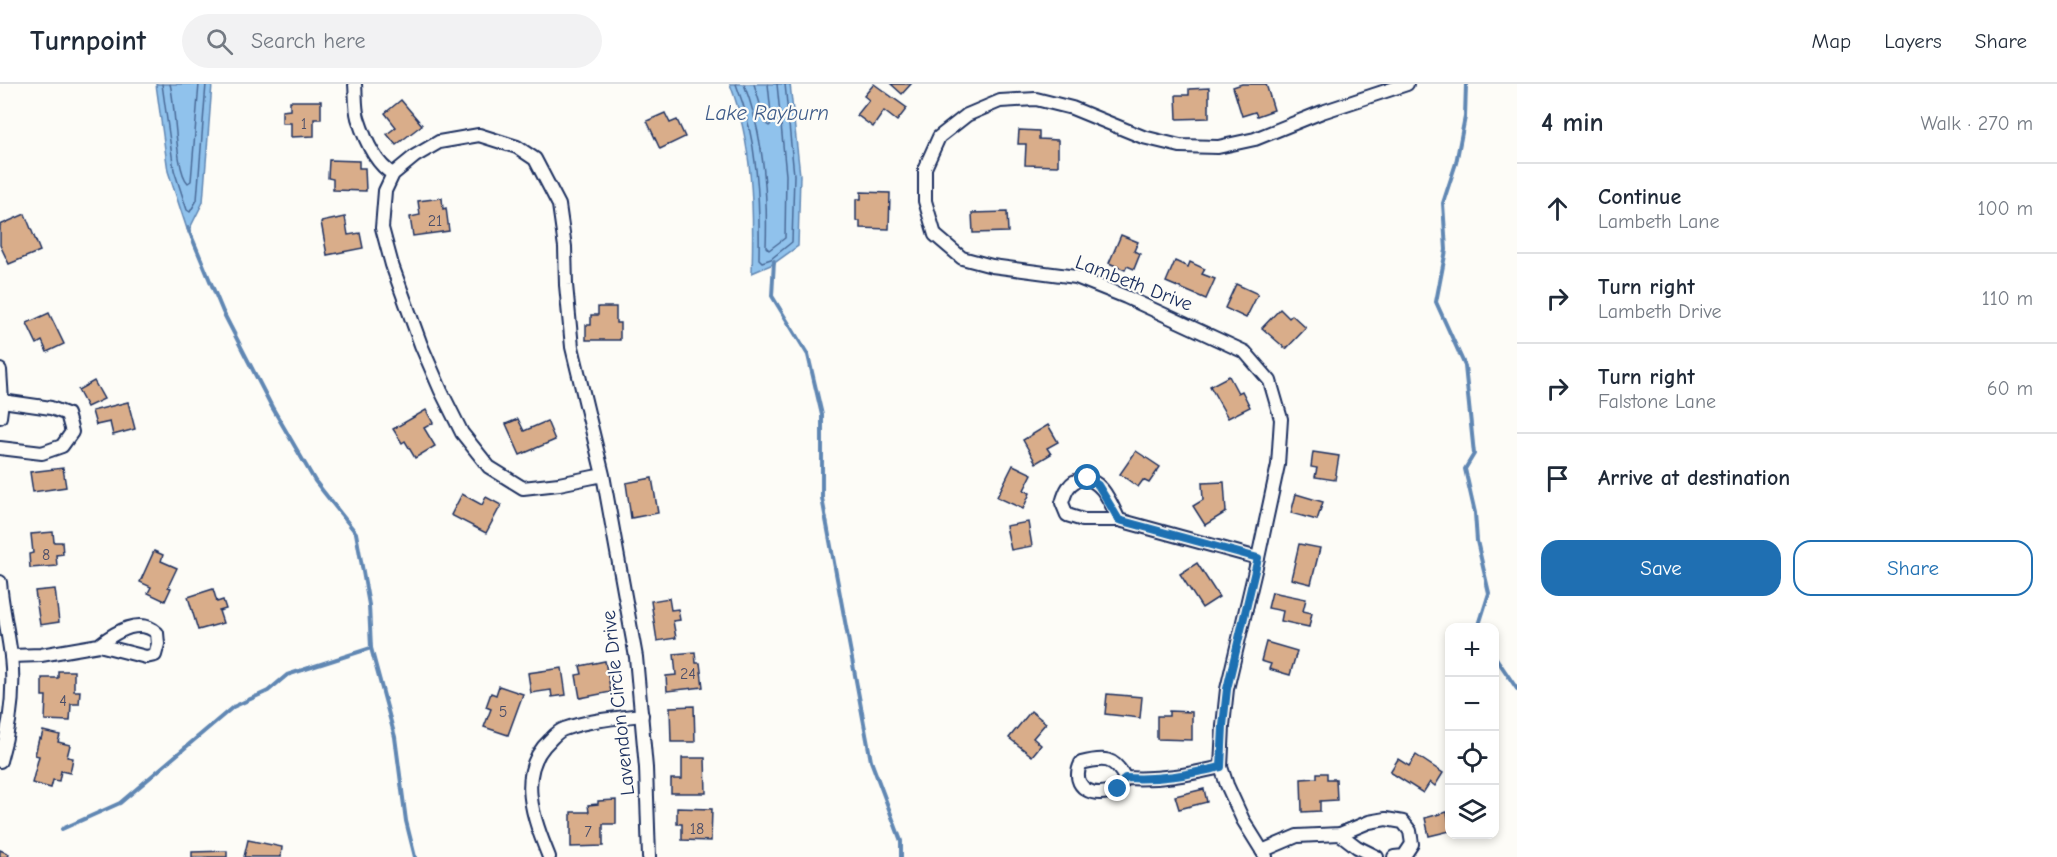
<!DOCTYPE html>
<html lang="en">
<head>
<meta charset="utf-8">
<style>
  :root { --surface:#fff; --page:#f2f2f3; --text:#1f2937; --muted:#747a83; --line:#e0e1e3; --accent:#1f6fb2 }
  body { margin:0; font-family:"Comic Neue",sans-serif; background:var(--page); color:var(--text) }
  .controls { position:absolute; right:18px; bottom:18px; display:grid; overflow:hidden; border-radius:12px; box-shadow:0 3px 9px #0003 }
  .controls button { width:54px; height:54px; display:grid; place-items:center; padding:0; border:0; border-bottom:2px solid var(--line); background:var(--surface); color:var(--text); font:30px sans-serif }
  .stop { position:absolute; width:18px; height:18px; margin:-14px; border:4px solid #1f6fb2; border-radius:50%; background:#fff }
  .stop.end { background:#1f6fb2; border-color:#fff; box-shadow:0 2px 6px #0008 }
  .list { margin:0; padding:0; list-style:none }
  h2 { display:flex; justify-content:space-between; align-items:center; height:78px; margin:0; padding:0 24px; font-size:26px }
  h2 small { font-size:20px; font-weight:400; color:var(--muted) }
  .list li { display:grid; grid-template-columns:39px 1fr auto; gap:18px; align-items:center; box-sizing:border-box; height:90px; padding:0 24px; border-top:2px solid var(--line) }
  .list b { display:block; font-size:22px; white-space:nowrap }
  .list p { margin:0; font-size:20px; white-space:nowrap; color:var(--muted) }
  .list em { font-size:20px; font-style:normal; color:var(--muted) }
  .actions { display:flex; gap:12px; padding:18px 24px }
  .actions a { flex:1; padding:14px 0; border:2px solid var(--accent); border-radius:18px; text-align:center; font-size:21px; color:var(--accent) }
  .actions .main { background:var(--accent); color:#fff }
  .icon { flex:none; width:33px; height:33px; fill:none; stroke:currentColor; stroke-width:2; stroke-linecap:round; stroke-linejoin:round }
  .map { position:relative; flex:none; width:1517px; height:773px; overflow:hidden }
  header { display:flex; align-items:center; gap:36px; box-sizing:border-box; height:84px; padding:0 30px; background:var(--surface); border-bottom:2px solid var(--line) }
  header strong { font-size:28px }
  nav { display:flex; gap:33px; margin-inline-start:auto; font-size:21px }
  .search { width:420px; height:54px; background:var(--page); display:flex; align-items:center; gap:15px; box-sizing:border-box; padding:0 21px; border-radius:33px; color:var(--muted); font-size:22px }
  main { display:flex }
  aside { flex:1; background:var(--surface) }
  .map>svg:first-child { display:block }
  .water { fill:#90c2ec; stroke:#6187b3; stroke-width:1.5 }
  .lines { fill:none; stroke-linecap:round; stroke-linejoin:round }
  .shore { stroke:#4a6a97; stroke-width:1.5 }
  .stream { stroke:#6187b3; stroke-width:4 }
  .building { fill:#d9ad8a; stroke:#1b2f5e; stroke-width:1.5 }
  .minor-casing { stroke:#1b2f5e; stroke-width:16 }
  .minor { stroke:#fdfcf7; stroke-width:12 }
  .route { stroke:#1f6fb2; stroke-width:8 }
  .labels { text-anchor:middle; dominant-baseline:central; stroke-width:4.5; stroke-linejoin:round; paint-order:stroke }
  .number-label { font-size:16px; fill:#4a4e69 }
  .street-label { font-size:20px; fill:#1b2f5e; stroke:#fdfcf7 }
  .water-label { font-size:21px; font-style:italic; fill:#3e5b89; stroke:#fdfcf7 }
</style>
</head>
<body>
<header>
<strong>Turnpoint</strong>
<div class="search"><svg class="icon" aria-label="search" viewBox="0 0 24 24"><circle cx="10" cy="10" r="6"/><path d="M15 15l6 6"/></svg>Search here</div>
<nav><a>Map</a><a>Layers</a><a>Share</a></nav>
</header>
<main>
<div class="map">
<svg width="1517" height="773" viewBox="0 0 1517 773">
  <rect width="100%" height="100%" fill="#fdfcf7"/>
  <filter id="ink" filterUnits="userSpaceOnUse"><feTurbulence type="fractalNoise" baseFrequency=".0167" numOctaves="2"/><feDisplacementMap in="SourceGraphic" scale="12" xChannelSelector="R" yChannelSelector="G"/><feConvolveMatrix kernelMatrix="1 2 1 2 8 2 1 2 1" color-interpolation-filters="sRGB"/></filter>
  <g filter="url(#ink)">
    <g class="water">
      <path d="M156,0H212L203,118L188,148L168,87Z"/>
      <path d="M730,0H790L800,91L798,162L773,180L752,189C754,124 753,61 730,0Z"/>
    </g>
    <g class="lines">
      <g class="shore">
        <path d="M162,0L174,86L187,126L190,128L197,116L206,0"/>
        <path d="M170,0C176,21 175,87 188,99L191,97L199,0"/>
        <path d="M736,0C758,56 760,116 759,175L762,178L771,175L792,158L794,91L785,0"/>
        <path d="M744,0C764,52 768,108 766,163L769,166L785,154L786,91L777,0"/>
        <path d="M754,0L766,40L769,42L772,39L768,0"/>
      </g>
      <g class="stream">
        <path d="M1466,0L1465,33L1456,79L1443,119L1446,166L1436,218L1465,282L1474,370L1465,385L1475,429L1477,457L1489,509L1478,544"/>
        <path d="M188,144L223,228L272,323L315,397L356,449L369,521L371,564L395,653L406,737L415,773"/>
        <path d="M774,177L772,212L808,271L822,331V414L871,677L901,757V773"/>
        <path d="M1494,571L1517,605"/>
        <path d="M62,745L120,719L233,623L268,607L287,591L371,564"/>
      </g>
    </g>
    <g class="building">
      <path d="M874,0L907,24L897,37L884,27L873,43L857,31L869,16L864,12Z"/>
      <path d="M891,0H911L902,10Z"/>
      <path d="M1242,0H1266L1274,26L1257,32L1255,28L1242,32L1233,3Z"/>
      <path d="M1209,4V34L1177,35L1176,11H1189V5Z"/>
      <path d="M401,16L422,41L396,61L387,50L396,43L385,29Z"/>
      <path d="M290,17H321V35H314V52L291,53V39H282V27L290,26Z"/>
      <path d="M665,29L670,39L677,36L685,53L660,65L647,37Z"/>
      <path d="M1019,46L1039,47V55L1058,56V82L1025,81L1026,60H1018Z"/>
      <path d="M329,76L359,77V84H365L366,107L333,106V95L328,94Z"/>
      <path d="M861,108L890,109L889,145L860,144V137H856V115H861Z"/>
      <path d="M442,114L443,125L446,124L449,147L413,152L410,133L420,131L418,117Z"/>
      <path d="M1007,128L1008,148L973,149L972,129Z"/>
      <path d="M25,130L40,167L9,180L0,161V141Z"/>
      <path d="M345,133L348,151L360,149L363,164L327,171L321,138Z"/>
      <path d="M1121,151L1138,158L1134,167L1140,170L1134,185L1127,182L1125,186L1109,179Z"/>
      <path d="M1175,177L1188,183L1190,178L1205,185L1202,190L1215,195L1206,215L1166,198Z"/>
      <path d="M1236,200L1258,210L1246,234L1225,224Z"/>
      <path d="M598,223H616V239H620V256H586V241H591V231H598Z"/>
      <path d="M1280,225L1289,234L1292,231L1306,244L1286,265L1262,244Z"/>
      <path d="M49,229L64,260L47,268L42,257L37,260L27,239Z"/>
      <path d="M1229,292L1238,309L1242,307L1250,323L1228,334L1210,302Z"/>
      <path d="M94,297L104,315L87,323L78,306Z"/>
      <path d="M128,318L135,345L113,351L110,338L96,341L92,327Z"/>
      <path d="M426,326L433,339L424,344L435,362L415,374L405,357L402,359L393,345Z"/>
      <path d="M518,335L524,347L547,337L555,356L520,371L506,340Z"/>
      <path d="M1048,341L1058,358L1047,364L1051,370L1036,379L1023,356Z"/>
      <path d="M1136,367L1160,383L1149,399L1143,396L1138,403L1120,390Z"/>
      <path d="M1313,368L1339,372L1335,396L1315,393L1317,384L1311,383Z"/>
      <path d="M1013,381L1032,390L1024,406L1030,409L1023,425L997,413Z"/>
      <path d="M63,384L66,403L33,408L30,388Z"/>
      <path d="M652,394L658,429L631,434L626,399Z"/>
      <path d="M1224,398L1226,428L1205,441L1193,422L1203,416L1202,399Z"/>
      <path d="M462,410L482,421L486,413L501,421L486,449L451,431Z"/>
      <path d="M1296,410L1323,418L1317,436L1291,429Z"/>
      <path d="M1028,438L1032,462L1011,466L1006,442Z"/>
      <path d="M53,448L54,458H62L63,470L56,471L57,482L30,484L29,470L33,469L31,450Z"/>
      <path d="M1299,460L1320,464L1311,500L1291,495Z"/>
      <path d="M154,467L163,471L161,477L177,484L168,503L171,504L165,517L148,509L151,503L140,498Z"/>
      <path d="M1197,479L1219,513L1202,524L1180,490Z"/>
      <path d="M55,505L59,538L40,541L35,507Z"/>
      <path d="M213,505L217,518L223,516L226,525L219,527L223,539L198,546L188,513Z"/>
      <path d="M1272,508L1306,515L1303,527L1312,529L1309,543L1281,537L1283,527L1268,524Z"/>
      <path d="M669,514L671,526L678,525L680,536L673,537L676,554L657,557L651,517Z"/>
      <path d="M1266,558L1297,567L1290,591L1269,585L1271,580L1261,577Z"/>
      <path d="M695,568L696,579H700L703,603L667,607L666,592L676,591L674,570Z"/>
      <path d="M605,577L611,608L580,614L576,591L582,590L580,582Z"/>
      <path d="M562,584L566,611L552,613L551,606L531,609L528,589Z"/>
      <path d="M58,587H74V607H80L79,620H71L70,637L45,636L46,612H42V594H58Z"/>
      <path d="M499,602L523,610L508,651L484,643L491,625L486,623L491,609L496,611Z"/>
      <path d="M1107,610L1142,613L1140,634L1105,630Z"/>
      <path d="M694,622L695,658H671L670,623Z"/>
      <path d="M1031,627L1046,639L1033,654L1041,661L1032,672L1009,654Z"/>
      <path d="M1169,627L1192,628V656L1157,655V632H1169Z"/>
      <path d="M43,647L60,651L58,658L70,661L67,673L73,674L70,689L61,687L59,697L53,696L51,704L32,699L39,672L35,671L39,654L41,655Z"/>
      <path d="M1416,671L1443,689L1435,702L1430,698L1423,709L1390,688L1398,675L1409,682Z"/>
      <path d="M682,674H705L706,709H671V695H682Z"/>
      <path d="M1317,689H1327V695H1336L1337,716L1320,717V727L1302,728L1301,695L1317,694Z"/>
      <path d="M1204,705L1207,718L1179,725L1175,712Z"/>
      <path d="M616,716V740H603V762L571,763V728H589L588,721L598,720V717Z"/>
      <path d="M677,724L712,725L711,757L682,756V740H677Z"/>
      <path d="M1447,728L1450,747L1429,752L1425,734Z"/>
      <path d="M248,756L282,763L281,773H244Z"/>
      <path d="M0,766L9,770L8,773H0Z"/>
      <path d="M227,767V773H192V768Z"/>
    </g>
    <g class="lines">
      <defs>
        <g id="minor">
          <path d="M355,0C356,11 355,23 358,34C364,53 375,80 393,90"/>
          <path d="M0,286L2,317L0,333"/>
          <path d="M0,364L42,369L62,362L72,348L67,330L51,324L2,317"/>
          <path d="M603,391L559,400L523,404L489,383L462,349L441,307L421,261L392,181L382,144L385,107L393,90L415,72L439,58L479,51L517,63L535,75L559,121L565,163L566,201L572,263L603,391L636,573L646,684L649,773"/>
          <path d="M1119,436H1083L1067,431L1062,419C1065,408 1069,397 1082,395C1102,393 1112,423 1119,436L1258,474"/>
          <path d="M0,498C2,523 8,547 11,572C15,608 10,643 0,677"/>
          <path d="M11,572L41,571L99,561L146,573L155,571L158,560L157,549C140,533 115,548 99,561"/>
          <path d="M1125,694C1123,698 1120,703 1116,705C1095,716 1069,704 1081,679C1104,673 1114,673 1125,694C1161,696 1186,691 1221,683"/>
          <path d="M1340,750L1357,763L1377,773"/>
          <path d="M1262,767L1297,752L1340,750L1369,738L1386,735L1403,738L1410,747L1412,760L1404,772L1394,773"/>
          <path d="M549,773C534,736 515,688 550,656C554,652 558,647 564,645C589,636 616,634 642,631"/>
          <path d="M1266,773L1243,736L1227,701L1221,683L1223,642L1227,605L1258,474L1278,381L1281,335L1270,297L1245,268L1126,213L1076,193L992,182L962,174L935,151L925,117V84L939,53L967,31L1000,17L1036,15L1072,24L1143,53L1180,62L1218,63L1255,55L1322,28L1407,0"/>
        </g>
      </defs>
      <use href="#minor" class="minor-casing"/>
      <use href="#minor" class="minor"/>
    </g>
  </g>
  <g class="lines" filter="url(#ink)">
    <path class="route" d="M1088,394L1098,401L1119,436L1258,474L1227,605L1223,642L1221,683C1186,691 1161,696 1125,694L1118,705"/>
  </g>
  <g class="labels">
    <g class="number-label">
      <text x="304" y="40">1</text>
      <text x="435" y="137">21</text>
      <text x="46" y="471">8</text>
      <text x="688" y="590">24</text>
      <text x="63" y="617">4</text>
      <text x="503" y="628">5</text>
      <text x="697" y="745">18</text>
      <text x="588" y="748">7</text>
    </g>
    <g class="street-label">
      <text transform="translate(1134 199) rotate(21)">Lambeth Drive</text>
      <text transform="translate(618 619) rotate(-96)">Lavendon Circle Drive</text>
    </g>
    <g class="water-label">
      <text x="767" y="29">Lake Rayburn</text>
    </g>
  </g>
</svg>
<div class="controls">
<button>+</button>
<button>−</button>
<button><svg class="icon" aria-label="locate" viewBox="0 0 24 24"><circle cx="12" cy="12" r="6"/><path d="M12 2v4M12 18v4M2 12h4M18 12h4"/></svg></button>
<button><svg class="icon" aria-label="layers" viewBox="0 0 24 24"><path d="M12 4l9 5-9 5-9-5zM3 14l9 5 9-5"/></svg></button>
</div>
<div class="stop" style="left:1088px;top:394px"></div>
<div class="stop end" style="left:1118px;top:705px"></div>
</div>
<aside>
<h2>4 min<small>Walk · 270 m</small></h2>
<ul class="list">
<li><svg class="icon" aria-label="ahead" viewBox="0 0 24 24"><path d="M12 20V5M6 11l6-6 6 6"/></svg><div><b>Continue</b><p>Lambeth Lane</p></div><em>100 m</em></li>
<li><svg class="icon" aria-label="right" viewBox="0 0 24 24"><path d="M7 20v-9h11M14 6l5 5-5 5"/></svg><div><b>Turn right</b><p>Lambeth Drive</p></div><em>110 m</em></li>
<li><svg class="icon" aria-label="right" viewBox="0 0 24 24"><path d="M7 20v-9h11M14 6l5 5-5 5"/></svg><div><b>Turn right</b><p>Falstone Lane</p></div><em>60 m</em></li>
<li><svg class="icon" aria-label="arrive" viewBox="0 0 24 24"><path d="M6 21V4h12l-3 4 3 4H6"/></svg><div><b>Arrive at destination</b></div></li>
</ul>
<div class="actions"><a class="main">Save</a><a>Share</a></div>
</aside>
</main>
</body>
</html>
